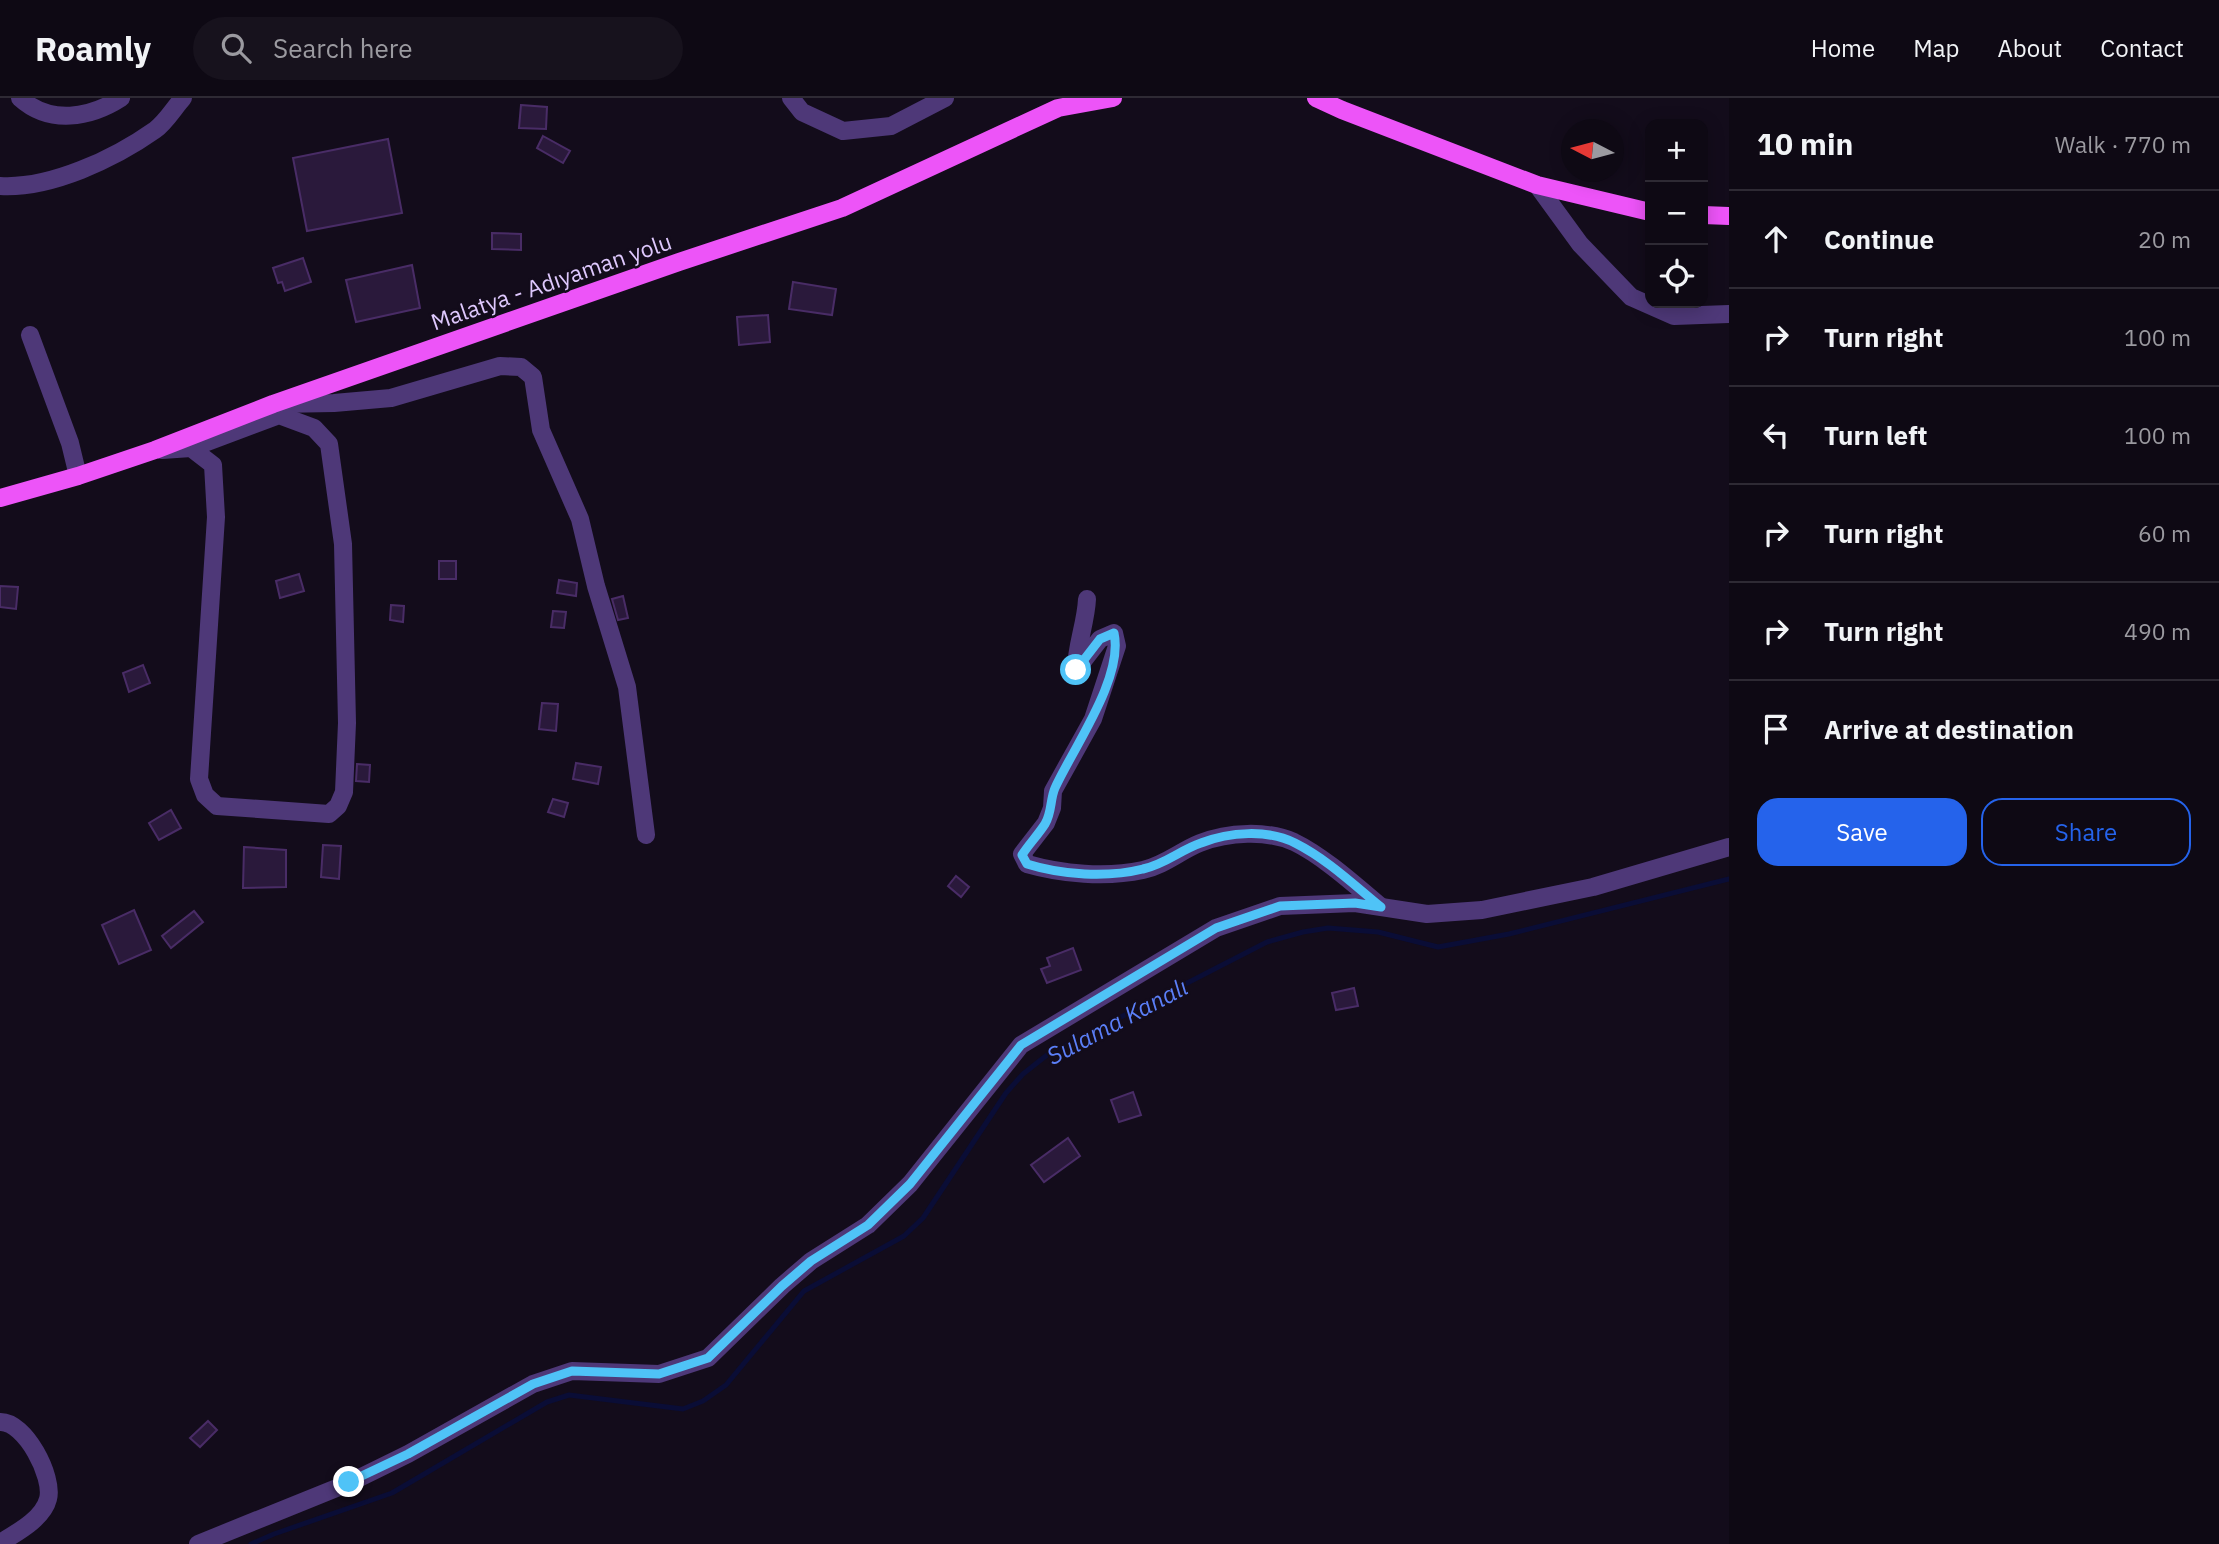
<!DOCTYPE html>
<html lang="en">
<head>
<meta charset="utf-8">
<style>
  :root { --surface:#0e0914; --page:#17121d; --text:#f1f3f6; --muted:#9b9aa0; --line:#2e2a34; --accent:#2563eb }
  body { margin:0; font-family:"IBM Plex Sans",sans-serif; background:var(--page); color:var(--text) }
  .controls { position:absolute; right:21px; top:21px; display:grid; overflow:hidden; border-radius:14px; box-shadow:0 4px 18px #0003 }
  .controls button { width:63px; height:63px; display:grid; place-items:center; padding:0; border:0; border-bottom:2px solid var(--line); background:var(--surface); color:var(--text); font:35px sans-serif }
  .compass { position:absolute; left:1561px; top:21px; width:63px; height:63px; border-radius:50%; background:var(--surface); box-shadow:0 4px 18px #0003; rotate:276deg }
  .stop { position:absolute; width:21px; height:21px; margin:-16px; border:5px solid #4fc3f7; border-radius:50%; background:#fff }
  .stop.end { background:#4fc3f7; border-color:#fff; box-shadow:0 2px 7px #0008 }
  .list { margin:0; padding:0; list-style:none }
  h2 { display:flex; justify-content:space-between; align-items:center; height:91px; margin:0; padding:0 28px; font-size:30px }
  h2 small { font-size:23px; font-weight:400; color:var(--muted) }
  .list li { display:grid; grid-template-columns:46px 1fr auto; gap:21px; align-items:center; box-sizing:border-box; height:98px; padding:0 28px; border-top:2px solid var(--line) }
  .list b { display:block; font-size:26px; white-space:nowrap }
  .list em { font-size:23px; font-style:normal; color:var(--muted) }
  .actions { display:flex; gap:14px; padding:21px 28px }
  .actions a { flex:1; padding:16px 0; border:2px solid var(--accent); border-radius:21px; text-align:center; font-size:24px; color:var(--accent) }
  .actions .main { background:var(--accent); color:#fff }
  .icon { flex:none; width:38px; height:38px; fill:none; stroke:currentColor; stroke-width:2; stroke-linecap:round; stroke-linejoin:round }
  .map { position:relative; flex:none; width:1729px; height:1446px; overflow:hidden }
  header { display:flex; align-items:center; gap:42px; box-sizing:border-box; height:98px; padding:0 35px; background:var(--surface); border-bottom:2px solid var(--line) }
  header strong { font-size:33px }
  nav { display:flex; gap:38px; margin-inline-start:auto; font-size:24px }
  .search { width:490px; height:63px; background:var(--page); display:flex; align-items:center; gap:18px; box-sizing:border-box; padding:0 24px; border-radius:38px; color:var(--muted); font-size:26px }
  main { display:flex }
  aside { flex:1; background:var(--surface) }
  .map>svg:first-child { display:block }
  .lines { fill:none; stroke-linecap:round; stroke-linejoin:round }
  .stream { stroke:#0a0d36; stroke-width:5 }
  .building { fill:#2a193b; stroke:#492c66; stroke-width:2 }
  .minor { stroke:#4e3878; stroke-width:18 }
  .major { stroke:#ed54f8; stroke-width:18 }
  .route { stroke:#4fc3f7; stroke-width:9 }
  .labels { text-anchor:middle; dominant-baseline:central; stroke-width:5; stroke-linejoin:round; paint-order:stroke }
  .street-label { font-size:23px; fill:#dec8fd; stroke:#130c1b }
  .water-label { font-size:24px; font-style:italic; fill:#5b7ff8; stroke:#130c1b }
</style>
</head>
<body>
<header>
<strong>Roamly</strong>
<div class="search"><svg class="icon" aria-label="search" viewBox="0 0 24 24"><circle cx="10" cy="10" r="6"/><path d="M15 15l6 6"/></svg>Search here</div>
<nav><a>Home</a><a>Map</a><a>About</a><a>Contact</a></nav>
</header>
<main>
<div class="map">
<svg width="1729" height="1446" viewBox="0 0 1729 1446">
  <rect width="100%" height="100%" fill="#130c1b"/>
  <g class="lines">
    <path class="stream" d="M251,1446L274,1436L392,1395L547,1304L569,1297L683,1311L703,1303L726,1287L804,1193L904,1138L923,1120L1006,995L1023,976L1047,957L1267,844L1303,834L1328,830L1378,834L1438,849L1509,836L1729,781"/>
  </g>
  <g class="building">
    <path d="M521,7L547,9L546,31L519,30Z"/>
    <path d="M543,38L570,53L563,65L537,50Z"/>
    <path d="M388,41L402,115L307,133L293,60Z"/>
    <path d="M492,135L521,136V152L492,151Z"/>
    <path d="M303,160L311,184L285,193L282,184L278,185L273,170Z"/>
    <path d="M412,167L420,210L356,224L346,182Z"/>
    <path d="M793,184L836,191L832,217L789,211Z"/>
    <path d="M768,217L770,244L739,247L737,219Z"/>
    <rect x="439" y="463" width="17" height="18"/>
    <path d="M299,476L304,493L280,500L276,483Z"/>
    <path d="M559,482L577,485L576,498L557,495Z"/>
    <path d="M0,488L18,489L16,511L0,509Z"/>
    <path d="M623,498L628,520L618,522L612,501Z"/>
    <path d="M391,507L404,508L403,524L390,522Z"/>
    <path d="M553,513L566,514L564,530L551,529Z"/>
    <path d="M143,567L150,585L129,594L123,575Z"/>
    <path d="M542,605L558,606L556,633L539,631Z"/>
    <path d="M576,665L601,669L598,686L573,681Z"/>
    <path d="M357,666L370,667L369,684L356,683Z"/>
    <path d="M553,701L568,705L564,719L548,714Z"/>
    <path d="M171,712L181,730L159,742L149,725Z"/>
    <path d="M323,747L341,748L339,781L321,779Z"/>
    <path d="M244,749L286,752V789L243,790Z"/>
    <path d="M956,778L969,789L961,799L948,788Z"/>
    <path d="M134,812L151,852L119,866L102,827Z"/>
    <path d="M194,813L203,824L171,850L162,838Z"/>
    <path d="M1073,850L1081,872L1047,885L1041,871L1050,868L1047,860Z"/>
    <path d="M1354,890L1358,908L1336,912L1332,895Z"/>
    <path d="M1133,994L1141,1017L1119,1024L1111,1002Z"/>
    <path d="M1068,1040L1080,1058L1044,1084L1031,1067Z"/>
    <path d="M208,1323L217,1332L200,1349L190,1340Z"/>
  </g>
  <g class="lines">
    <g class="minor">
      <path d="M20,0C50,27 90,20 121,0"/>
      <path d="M791,0L802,14L843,33L891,28L945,0"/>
      <path d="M1537,87L1580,146L1631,199L1674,218L1729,216"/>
      <path d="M0,88C50,91 114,61 155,32C166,24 174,10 183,0"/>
      <path d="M30,237L70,345L78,378"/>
      <path d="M277,306L334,305L391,300L500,268L521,269L533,279L541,332L580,421L596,488L627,589L646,737"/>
      <path d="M162,352L191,350L213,367L216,419L199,681L205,697L217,708L329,716L338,708L344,694L347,625L343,446L329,346L314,330L279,317L191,350"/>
      <path d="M1087,501C1086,525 1076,548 1076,572L1100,541L1114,535L1117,548L1093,621L1053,693L1052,710L1046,725L1022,756L1027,766C1062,776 1106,780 1143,772C1165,767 1180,753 1200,745C1228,734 1267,732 1294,744C1323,758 1355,787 1380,808"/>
      <path d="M0,1324C25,1323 54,1379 48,1401C43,1421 16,1435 0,1445"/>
      <path d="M198,1446L349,1385L408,1356L533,1286L572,1273L659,1276L708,1260L782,1188L811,1163L868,1127L910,1086L1021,947L1216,830L1280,808L1355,805L1427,816L1482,812L1593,789L1729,749"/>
    </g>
    <g class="major">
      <path d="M1316,0L1342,12L1537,87L1650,114"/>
      <path d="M1703,117L1729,118"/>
      <path d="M0,400L78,378L155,352L273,306L679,164L842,110L1058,10L1113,0"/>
    </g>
  </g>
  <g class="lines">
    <path class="route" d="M349,1384L408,1356L533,1286L572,1273L659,1276L708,1260L782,1188L811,1163L868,1127L910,1086L1021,947L1216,830L1280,808L1355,805L1381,809C1354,787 1327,761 1295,745C1268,731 1229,734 1201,745C1180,752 1166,766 1143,771C1107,780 1062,777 1027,766L1022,757C1029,746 1038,737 1045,726C1052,715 1050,701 1055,690C1073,650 1124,580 1114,535L1100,541L1076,572"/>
  </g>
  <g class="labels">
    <g class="street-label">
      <text transform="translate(551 183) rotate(-19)">Malatya - Adıyaman yolu</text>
    </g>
    <g class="water-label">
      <text transform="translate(1117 923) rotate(-28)">Sulama Kanalı</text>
    </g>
  </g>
</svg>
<div class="controls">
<button>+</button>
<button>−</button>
<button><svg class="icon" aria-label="locate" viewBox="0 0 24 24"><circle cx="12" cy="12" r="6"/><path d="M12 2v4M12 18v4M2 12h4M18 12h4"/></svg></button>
</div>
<svg class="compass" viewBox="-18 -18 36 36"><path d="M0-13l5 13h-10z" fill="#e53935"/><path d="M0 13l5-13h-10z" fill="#9b9aa0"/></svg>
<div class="stop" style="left:1076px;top:572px"></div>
<div class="stop end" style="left:349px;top:1384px"></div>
</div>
<aside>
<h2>10 min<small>Walk · 770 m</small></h2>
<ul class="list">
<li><svg class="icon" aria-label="ahead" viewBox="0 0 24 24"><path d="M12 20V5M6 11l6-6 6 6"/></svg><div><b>Continue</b></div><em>20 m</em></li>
<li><svg class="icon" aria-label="right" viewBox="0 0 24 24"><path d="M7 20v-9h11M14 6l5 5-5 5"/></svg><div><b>Turn right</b></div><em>100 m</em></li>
<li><svg class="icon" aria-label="left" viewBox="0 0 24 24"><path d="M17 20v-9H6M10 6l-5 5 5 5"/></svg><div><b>Turn left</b></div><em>100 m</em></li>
<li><svg class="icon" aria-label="right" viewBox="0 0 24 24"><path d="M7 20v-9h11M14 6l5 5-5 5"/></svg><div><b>Turn right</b></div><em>60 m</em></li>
<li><svg class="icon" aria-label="right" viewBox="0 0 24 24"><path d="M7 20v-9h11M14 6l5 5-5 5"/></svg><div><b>Turn right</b></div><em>490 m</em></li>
<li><svg class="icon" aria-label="arrive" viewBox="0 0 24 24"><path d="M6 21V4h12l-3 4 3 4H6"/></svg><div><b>Arrive at destination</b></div></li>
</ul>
<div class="actions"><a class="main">Save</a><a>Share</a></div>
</aside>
</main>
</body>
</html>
